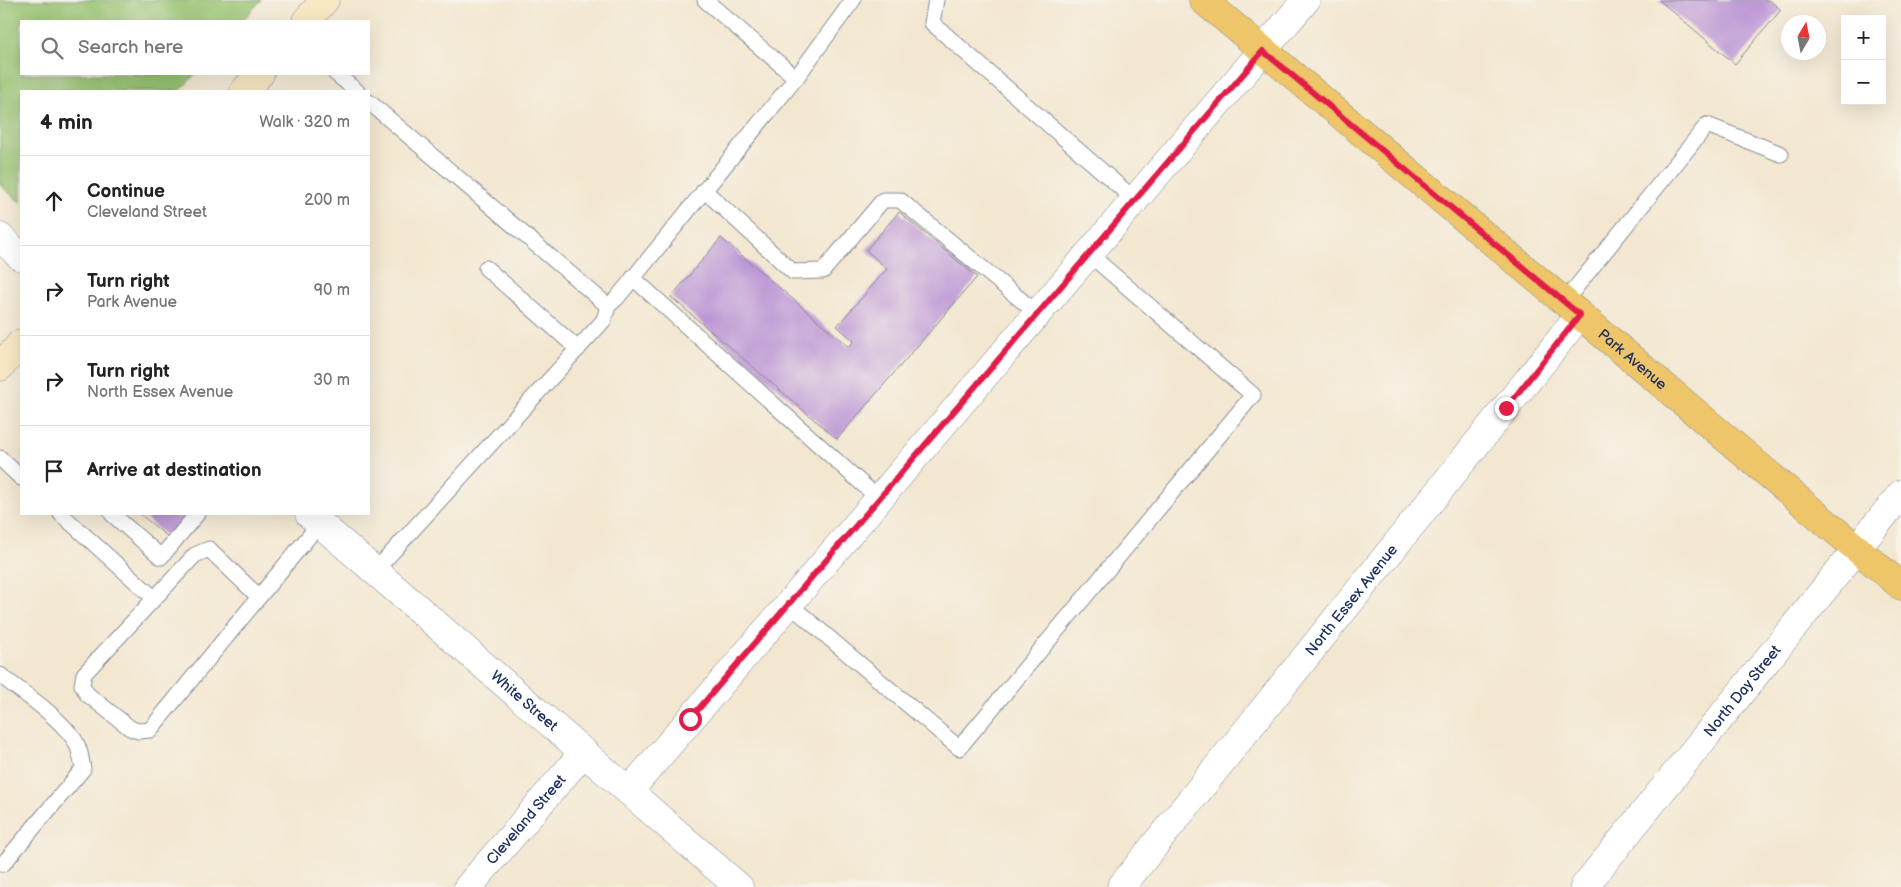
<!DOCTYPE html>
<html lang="en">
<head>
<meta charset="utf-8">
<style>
  :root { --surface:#fff; --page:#f6f6f6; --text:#222; --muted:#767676; --line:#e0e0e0 }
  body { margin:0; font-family:"Balsamiq Sans",sans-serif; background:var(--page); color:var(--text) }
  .controls { position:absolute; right:15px; top:15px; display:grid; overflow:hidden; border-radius:0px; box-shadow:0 5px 20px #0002 }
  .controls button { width:45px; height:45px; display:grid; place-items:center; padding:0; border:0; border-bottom:1px solid var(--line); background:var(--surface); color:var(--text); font:25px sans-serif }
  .compass { position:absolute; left:1781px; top:15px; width:45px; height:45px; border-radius:50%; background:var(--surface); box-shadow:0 5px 20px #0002; rotate:10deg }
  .stop { position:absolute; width:15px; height:15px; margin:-11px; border:4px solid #e11d48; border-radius:50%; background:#fff }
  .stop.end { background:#e11d48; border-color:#fff; box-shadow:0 1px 5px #0008 }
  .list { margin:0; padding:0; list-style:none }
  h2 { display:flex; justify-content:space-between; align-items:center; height:65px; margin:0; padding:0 20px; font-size:21px }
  h2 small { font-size:16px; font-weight:400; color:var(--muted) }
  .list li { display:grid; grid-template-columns:32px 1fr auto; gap:15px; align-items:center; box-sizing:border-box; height:90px; padding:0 20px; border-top:1px solid var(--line) }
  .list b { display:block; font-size:19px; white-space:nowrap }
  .list p { margin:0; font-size:16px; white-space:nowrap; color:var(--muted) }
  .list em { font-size:16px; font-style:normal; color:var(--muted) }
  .icon { flex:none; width:28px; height:28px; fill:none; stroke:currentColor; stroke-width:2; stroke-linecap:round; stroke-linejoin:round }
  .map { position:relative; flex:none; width:1901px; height:887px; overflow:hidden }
  .search { position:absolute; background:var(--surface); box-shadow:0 5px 20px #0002; left:20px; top:20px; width:350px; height:55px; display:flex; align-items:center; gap:12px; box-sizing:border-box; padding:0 18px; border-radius:0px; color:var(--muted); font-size:19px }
  .panel { position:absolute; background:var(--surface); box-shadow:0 5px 20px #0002; left:20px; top:90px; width:350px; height:425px; border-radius:0px }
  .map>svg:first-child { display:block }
  .green { fill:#96c270; stroke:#587867 }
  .building { fill:#bc96d5 }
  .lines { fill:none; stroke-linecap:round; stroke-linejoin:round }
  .service-casing { stroke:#878b97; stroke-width:17 }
  .minor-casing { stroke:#878b97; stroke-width:29 }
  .secondary-casing { stroke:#878b97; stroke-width:29 }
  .primary-casing { stroke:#878b97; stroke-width:29 }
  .service { stroke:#fff; stroke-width:15 }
  .minor { stroke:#fff; stroke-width:28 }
  .secondary { stroke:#f8e8c3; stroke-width:28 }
  .primary { stroke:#eec569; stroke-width:28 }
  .route { stroke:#e11d48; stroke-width:6 }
  .labels { text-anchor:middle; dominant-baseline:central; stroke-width:5; stroke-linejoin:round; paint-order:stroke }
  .street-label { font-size:15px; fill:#1b2f5e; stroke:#f7f3e8 }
</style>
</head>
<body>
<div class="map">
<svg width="1901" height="887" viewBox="0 0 1901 887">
  <rect width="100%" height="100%" fill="#f7f3e8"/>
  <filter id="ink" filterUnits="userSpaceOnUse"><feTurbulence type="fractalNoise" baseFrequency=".02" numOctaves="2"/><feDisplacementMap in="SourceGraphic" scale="10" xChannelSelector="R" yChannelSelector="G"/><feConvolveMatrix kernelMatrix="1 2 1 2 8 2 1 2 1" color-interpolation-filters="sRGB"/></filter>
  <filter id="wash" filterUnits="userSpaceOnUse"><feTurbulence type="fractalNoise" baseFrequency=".0096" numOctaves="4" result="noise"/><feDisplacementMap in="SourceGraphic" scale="20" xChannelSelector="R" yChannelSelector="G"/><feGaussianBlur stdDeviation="1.12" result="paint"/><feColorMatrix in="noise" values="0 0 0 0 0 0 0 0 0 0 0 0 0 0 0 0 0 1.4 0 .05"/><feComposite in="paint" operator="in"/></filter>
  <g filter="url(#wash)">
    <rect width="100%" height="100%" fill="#f3e7d0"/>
    <path class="green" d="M0,0H261L242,21H21V74H195L180,91H21V203L0,185Z"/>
    <g id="blocks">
      <g class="building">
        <path d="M1659,0H1769L1781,10L1735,64Z"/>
        <path d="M899,212L977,277L837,439L671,297L721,238L849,347L854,341L837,326L887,269L866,250Z"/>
        <path d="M140,514H188L168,537Z"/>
      </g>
    </g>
  </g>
  <g filter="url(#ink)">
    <use href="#blocks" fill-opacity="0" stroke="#878b97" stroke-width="1"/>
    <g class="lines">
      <defs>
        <g id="service">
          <path d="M705,0L796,78"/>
          <path d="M936,0L932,23L1135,200"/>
          <path d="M336,74L357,91"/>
          <path d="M369,102L608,306L617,298L796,78L853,0"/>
          <path d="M704,190L793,272L823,271L883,200H900L1038,314"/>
          <path d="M486,268L578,349"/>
          <path d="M633,278L879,499"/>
          <path d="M1564,302L1707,125L1781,154"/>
          <path d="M0,458L21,478"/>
          <path d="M61,514L154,598"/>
          <path d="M112,514L161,557L197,514"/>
          <path d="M375,571L604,320L608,306"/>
          <path d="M259,597L150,730L138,731L130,728L87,694L82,685L84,674L195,555L209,549L259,597L320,523"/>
          <path d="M789,604L959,748L1253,395L1089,254"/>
          <path d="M0,675C24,694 55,713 74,739C80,748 81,758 83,769L3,864H0"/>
        </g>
        <g id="minor">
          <path d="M0,237L21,257"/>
          <path id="s1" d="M309,514L739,887"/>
          <path d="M629,791L1306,0"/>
          <path id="s2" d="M468,887L584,752"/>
          <path id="s3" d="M1121,887L1580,315"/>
          <path id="s4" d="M1584,887L1901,494"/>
        </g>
        <g id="secondary">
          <path d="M306,21L325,0"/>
          <path d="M244,91L260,74"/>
          <path d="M0,367L21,343"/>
        </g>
        <g id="primary">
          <path id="s5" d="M1203,0L1580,315L1901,586"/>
        </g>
      </defs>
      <use href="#service" class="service-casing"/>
      <use href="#minor" class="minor-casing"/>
      <use href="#secondary" class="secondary-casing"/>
      <use href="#primary" class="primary-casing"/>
      <use href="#service" class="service"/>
      <use href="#minor" class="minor"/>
      <use href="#secondary" class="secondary"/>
      <use href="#primary" class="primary"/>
    </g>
  </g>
  <g class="lines" filter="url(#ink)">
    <path class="route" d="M690,719L1263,51L1580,315L1506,408"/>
  </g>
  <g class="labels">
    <g class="street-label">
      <text stroke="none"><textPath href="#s5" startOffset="560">Park Avenue</textPath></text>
      <text stroke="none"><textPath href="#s3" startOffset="368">North Essex Avenue</textPath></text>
      <text stroke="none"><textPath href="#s4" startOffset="252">North Day Street</textPath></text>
      <text stroke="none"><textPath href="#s1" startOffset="285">White Street</textPath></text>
      <text stroke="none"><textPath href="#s2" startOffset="89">Cleveland Street</textPath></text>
    </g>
  </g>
</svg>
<div class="controls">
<button>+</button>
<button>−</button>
</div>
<svg class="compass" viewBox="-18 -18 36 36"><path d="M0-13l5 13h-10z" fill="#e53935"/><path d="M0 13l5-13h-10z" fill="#767676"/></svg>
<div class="stop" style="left:690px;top:719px"></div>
<div class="stop end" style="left:1506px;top:408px"></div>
<div class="search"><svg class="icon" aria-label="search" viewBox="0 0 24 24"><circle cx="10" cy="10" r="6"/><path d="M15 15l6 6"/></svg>Search here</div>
<section class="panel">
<h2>4 min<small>Walk · 320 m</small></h2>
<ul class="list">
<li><svg class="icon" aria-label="ahead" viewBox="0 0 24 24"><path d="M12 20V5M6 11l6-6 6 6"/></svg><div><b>Continue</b><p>Cleveland Street</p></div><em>200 m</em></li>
<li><svg class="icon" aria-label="right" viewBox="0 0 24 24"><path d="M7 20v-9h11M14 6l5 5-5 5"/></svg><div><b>Turn right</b><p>Park Avenue</p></div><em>90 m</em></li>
<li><svg class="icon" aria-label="right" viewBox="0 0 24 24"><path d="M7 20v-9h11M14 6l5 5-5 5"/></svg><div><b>Turn right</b><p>North Essex Avenue</p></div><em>30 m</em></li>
<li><svg class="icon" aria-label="arrive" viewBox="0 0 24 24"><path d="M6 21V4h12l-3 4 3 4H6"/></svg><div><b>Arrive at destination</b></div></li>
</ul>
</section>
</div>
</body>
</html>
